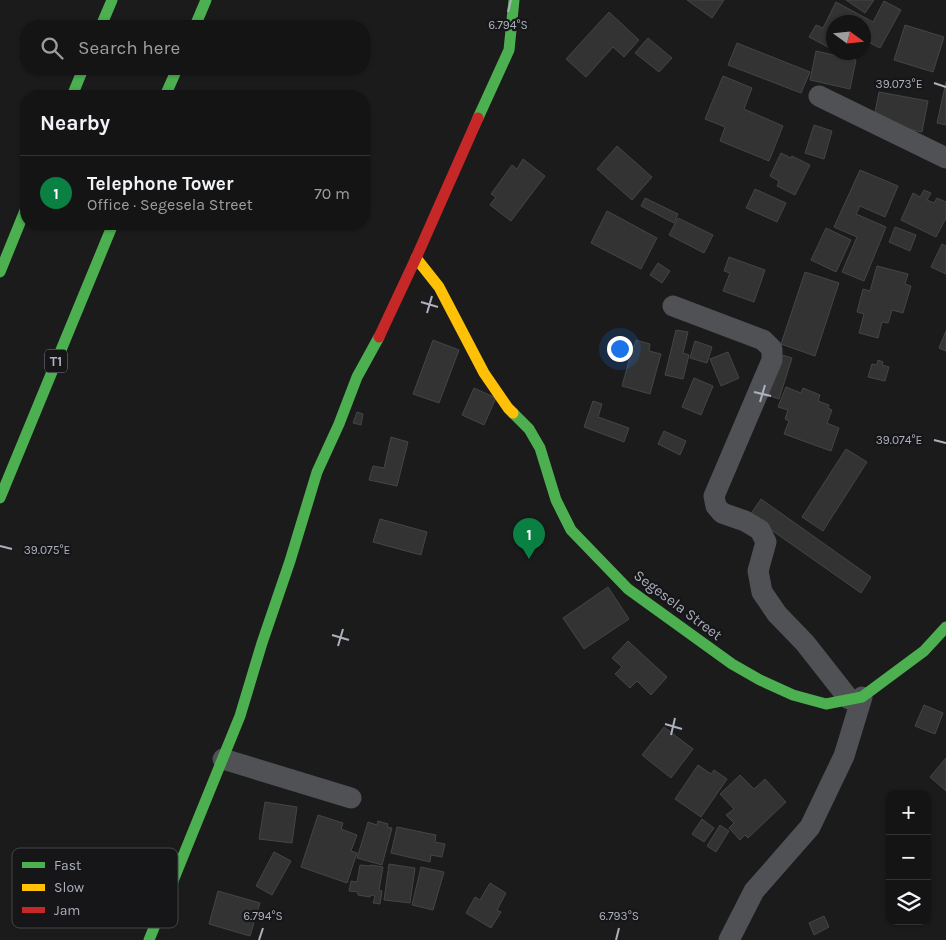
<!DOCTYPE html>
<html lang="en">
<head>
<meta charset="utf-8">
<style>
  :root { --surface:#141415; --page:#212122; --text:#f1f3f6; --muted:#9d9ea0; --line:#333334; --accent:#0b8043 }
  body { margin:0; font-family:Karla,sans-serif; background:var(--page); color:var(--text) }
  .controls { position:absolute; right:15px; bottom:15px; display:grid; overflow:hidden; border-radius:10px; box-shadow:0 1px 4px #0004 }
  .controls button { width:45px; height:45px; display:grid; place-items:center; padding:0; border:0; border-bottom:1px solid var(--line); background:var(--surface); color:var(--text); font:25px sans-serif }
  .compass { position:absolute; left:826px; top:15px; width:45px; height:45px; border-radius:50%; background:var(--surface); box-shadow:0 1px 4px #0004; rotate:105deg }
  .you { position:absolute; left:619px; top:348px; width:18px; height:18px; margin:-12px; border:4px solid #fff; border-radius:50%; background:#1a73e8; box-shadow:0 0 0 8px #1a73e833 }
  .badge { display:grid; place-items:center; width:32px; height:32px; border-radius:50%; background:var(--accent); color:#fff; font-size:16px; font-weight:700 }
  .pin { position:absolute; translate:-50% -41px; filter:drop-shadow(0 1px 2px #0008) }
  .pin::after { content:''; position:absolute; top:26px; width:18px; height:15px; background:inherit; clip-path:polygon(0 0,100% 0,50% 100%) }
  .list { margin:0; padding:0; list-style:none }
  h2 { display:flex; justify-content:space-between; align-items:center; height:65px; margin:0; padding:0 20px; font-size:21px }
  h2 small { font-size:16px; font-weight:400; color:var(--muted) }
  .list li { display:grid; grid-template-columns:32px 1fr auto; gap:15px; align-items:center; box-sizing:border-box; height:75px; padding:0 20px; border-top:1px solid var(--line) }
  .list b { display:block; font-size:19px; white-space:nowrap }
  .list p { margin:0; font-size:16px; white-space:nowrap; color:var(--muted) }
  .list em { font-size:16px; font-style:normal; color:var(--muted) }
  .icon { flex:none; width:28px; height:28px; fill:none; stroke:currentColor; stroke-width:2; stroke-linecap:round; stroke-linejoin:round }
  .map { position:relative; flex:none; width:946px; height:940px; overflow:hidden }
  .search { position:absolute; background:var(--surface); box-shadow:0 1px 4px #0004; left:20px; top:20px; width:350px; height:55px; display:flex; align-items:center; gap:12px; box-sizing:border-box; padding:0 18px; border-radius:20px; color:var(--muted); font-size:19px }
  .panel { position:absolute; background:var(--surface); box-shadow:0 1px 4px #0004; left:20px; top:90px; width:350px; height:140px; border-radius:20px }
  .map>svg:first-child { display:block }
  .building { fill:#333334; stroke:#444548 }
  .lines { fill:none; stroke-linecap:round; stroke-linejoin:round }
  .street { stroke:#505155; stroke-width:21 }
  .fast { stroke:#4caf50; stroke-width:11 }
  .slow { stroke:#ffc107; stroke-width:11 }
  .jam { stroke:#c62828; stroke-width:11 }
  .ticks { fill:none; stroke:#acb1bd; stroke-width:2 }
  .labels { text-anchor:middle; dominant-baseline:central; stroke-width:4.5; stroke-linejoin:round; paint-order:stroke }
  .shield { fill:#161518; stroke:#7f828c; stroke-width:1 }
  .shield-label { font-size:14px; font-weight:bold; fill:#acb1bd }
  .street-label { font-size:15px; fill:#acb1bd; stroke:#161518 }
  .key { fill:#161518; stroke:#43444a; stroke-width:1 }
  .key-label { font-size:14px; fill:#acb1bd }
  .ticks-label { font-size:12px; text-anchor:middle; fill:#acb1bd; stroke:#161518; stroke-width:4.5; stroke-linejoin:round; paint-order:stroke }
</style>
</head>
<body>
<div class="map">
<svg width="946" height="940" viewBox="0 0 946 940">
  <rect width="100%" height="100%" fill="#1b1b1c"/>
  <g class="building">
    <path d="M687,0H724L712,18Z"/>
    <path d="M846,0H874L865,13Z"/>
    <path d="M884,1L901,10L880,48L864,40V22H834V41L830,48L809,37L816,25L823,28L836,2L873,22Z"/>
    <path d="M609,12L639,40L624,57L613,47L586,77L566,59Z"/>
    <path d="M905,25L944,37L933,72L894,60Z"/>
    <path d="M648,38L672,58L659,72L635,53Z"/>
    <path d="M737,43L810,72L801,93L728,65Z"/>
    <path d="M816,51L856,60L850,89L810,80Z"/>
    <path d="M723,76L752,88L744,109L783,126L769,161L720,141L725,127L705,119Z"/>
    <path d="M946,82V125L937,123Z"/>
    <path d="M879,92L928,101L922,132L873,122Z"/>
    <path d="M814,125L832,131L824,159L805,153Z"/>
    <path d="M617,146L652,177L632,200L597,169Z"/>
    <path d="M781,153L791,158L792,156L810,165L795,195L777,186L779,181L770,176Z"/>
    <path d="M523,159L545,176L511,221L490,205L496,197L491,194L512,165L517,169Z"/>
    <path d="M860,170L898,186L885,217L860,206L856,214L886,227L864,281L842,272L857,237L834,227Z"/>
    <path d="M755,189L786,203L777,222L746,208Z"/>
    <path d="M924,190L931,193L927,200L934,203L937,198L946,202V218L936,237L901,220L913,193L920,197Z"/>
    <path d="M645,198L678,214L674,223L641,206Z"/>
    <path d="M607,211L657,238L641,269L591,243Z"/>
    <path d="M678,218L713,235L704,253L669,235Z"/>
    <path d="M895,227L916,235L910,251L889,242Z"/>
    <path d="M826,228L851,240L836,272L811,260Z"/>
    <path d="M942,244L946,246V274L931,267Z"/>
    <path d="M729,257L765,270L754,302L723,291L730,273L724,271Z"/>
    <path d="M658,263L670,271L662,283L650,275Z"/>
    <path d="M877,266L908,274L905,284L911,286L903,313L892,310L888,323L882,322L878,338L859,333L864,314L857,312L863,289L870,291Z"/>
    <path d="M805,272L839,283L815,356L781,344Z"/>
    <path d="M676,330L688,332L683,353L689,355L683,379L665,375Z"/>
    <path d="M946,331V351L939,348Z"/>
    <path d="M433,340L459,350L439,403L413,394Z"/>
    <path d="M636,340L650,344L649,351L661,354L650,394L622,386L633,346L634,347Z"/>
    <path d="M695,341L712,347L707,363L690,358Z"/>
    <path d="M728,352L739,378L721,386L710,359Z"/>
    <path d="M776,353L792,358L779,399L764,394Z"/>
    <path d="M878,360L883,362L882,365L889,367L885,381L868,377L872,364L877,365Z"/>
    <path d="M694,378L713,386L701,415L682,407Z"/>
    <path d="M786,387L801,393L803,388L820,395L818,401L829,405L828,408L832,410L827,423L839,428L831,451L784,434L789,421L785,419L788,410L778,407Z"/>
    <path d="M474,388L496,398L484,425L462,415Z"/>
    <path d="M593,401L602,404L598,417L629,428L624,442L584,427Z"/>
    <path d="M357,412L363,414L361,425L353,423Z"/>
    <path d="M664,431L686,441L680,455L658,444Z"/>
    <path d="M391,437L408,442L397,486L369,480L373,466L384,468Z"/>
    <path d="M846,449L867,462L823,531L802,517Z"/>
    <path d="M761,499L871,577L861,593L750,515Z"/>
    <path d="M380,519L427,532L421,555L373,542Z"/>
    <path d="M608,587L629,619L584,649L563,618Z"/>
    <path d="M628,641L667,677L651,695L637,681L630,688L615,674L622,667L612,658Z"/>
    <path d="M924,705L943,713L935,734L915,726Z"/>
    <path d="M664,727L693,749L671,778L642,755Z"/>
    <path d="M946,758V791L930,777Z"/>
    <path d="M698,765L711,774L714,770L727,779L701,817L675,799Z"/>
    <path d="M740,775L754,789L765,779L786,802L748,838L745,835L740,840L729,828L734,823L726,815L734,809L720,794Z"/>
    <path d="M265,802L297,807L292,843L259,839Z"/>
    <path d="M318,815L343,823L341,829L357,835L351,851L357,853L347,883L301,867Z"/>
    <path d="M702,819L714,828L704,842L692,834Z"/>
    <path d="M378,821L388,824L387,827L392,828L382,865L357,858L368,822L377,825Z"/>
    <path d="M720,825L729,831L716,852L707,846Z"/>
    <path d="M397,827L436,835L435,842L445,844L442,857L431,855L430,862L391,853Z"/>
    <path d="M274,852L291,861L272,895L256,886Z"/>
    <path d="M389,864L415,868L410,903L384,900Z"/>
    <path d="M360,865L370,866V865L383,867L379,890L382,891L380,904L373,903L375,896L371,895L370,897L358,895V892L349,891L351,881L357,882Z"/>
    <path d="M421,867L444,872L433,910L412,905Z"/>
    <path d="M490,883L506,893L497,910L501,912L491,928L466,913L475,897L480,900Z"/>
    <path d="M218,891L260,903L250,936L209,924Z"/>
    <path d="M824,916L829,927L814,935L809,923Z"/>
  </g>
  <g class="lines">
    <g class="street">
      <path d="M819,96L946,158"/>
      <path d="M673,306L763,340L772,349V360L714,496L716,506L722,513L745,521L760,530L766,542L758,571L762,592L777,614L805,643L849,699"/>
      <path d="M223,759L351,798"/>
      <path d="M729,940L754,891L810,827L844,756L862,697"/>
    </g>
    <g class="fast">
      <path d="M101,26L112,0"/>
      <path d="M195,26L206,0"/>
      <path d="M72,96L83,69"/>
      <path d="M165,96L177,69"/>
      <path d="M478,118L509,50L514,0"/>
      <path d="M0,272L26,208"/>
      <path d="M513,413L529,429L540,448L556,500L571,530L628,589L732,664L760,680L793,695L826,704L862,697L924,651L946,627"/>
      <path d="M0,498L113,224"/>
      <path d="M149,940L240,716L262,643L290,561L317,472L339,424L357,377L379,337"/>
    </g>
    <path class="slow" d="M416,258L439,287L484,373L508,408L513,413"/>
    <path class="jam" d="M379,337L416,258L478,118"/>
  </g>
  <path class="ticks" d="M508,12L511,0M934,83L946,87M421,302L438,307M427,313L432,296M754,392L771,396M760,402L765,385M934,440L946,443M0,546L12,549M332,635L349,640M338,646L343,629M665,724L682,729M671,735L675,718M259,940L263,928M616,940L619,928"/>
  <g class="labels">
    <rect class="shield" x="45" y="349.5" width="22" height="23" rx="4"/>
    <g class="shield-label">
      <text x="56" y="361">T1</text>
    </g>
    <g class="street-label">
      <text transform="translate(678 605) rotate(37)">Segesela Street</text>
    </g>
  </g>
  <rect x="12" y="848" width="166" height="80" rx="8" class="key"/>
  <rect x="22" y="862" width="23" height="6" fill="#4caf50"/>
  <rect x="22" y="884" width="23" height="7" fill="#ffc107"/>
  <rect x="22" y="907" width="23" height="6" fill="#c62828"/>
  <g class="key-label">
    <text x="54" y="870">Fast</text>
    <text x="54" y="892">Slow</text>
    <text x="54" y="915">Jam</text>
  </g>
  <g class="ticks-label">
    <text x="508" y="29">6.794°S</text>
    <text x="899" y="88">39.073°E</text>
    <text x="899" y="444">39.074°E</text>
    <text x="47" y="554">39.075°E</text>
    <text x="263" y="920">6.794°S</text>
    <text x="619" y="920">6.793°S</text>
  </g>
</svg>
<div class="controls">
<button>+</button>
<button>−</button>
<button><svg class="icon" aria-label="layers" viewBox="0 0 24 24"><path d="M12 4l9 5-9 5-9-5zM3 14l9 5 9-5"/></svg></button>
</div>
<svg class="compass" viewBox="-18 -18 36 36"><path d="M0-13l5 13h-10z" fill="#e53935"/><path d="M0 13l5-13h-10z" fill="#9d9ea0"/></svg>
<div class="you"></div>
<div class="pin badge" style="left:529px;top:559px">1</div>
<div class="search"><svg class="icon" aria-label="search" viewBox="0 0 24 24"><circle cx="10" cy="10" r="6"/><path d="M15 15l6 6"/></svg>Search here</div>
<section class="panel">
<h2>Nearby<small></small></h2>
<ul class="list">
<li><span class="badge">1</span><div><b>Telephone Tower</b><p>Office · Segesela Street</p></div><em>70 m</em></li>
</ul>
</section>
</div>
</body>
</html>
